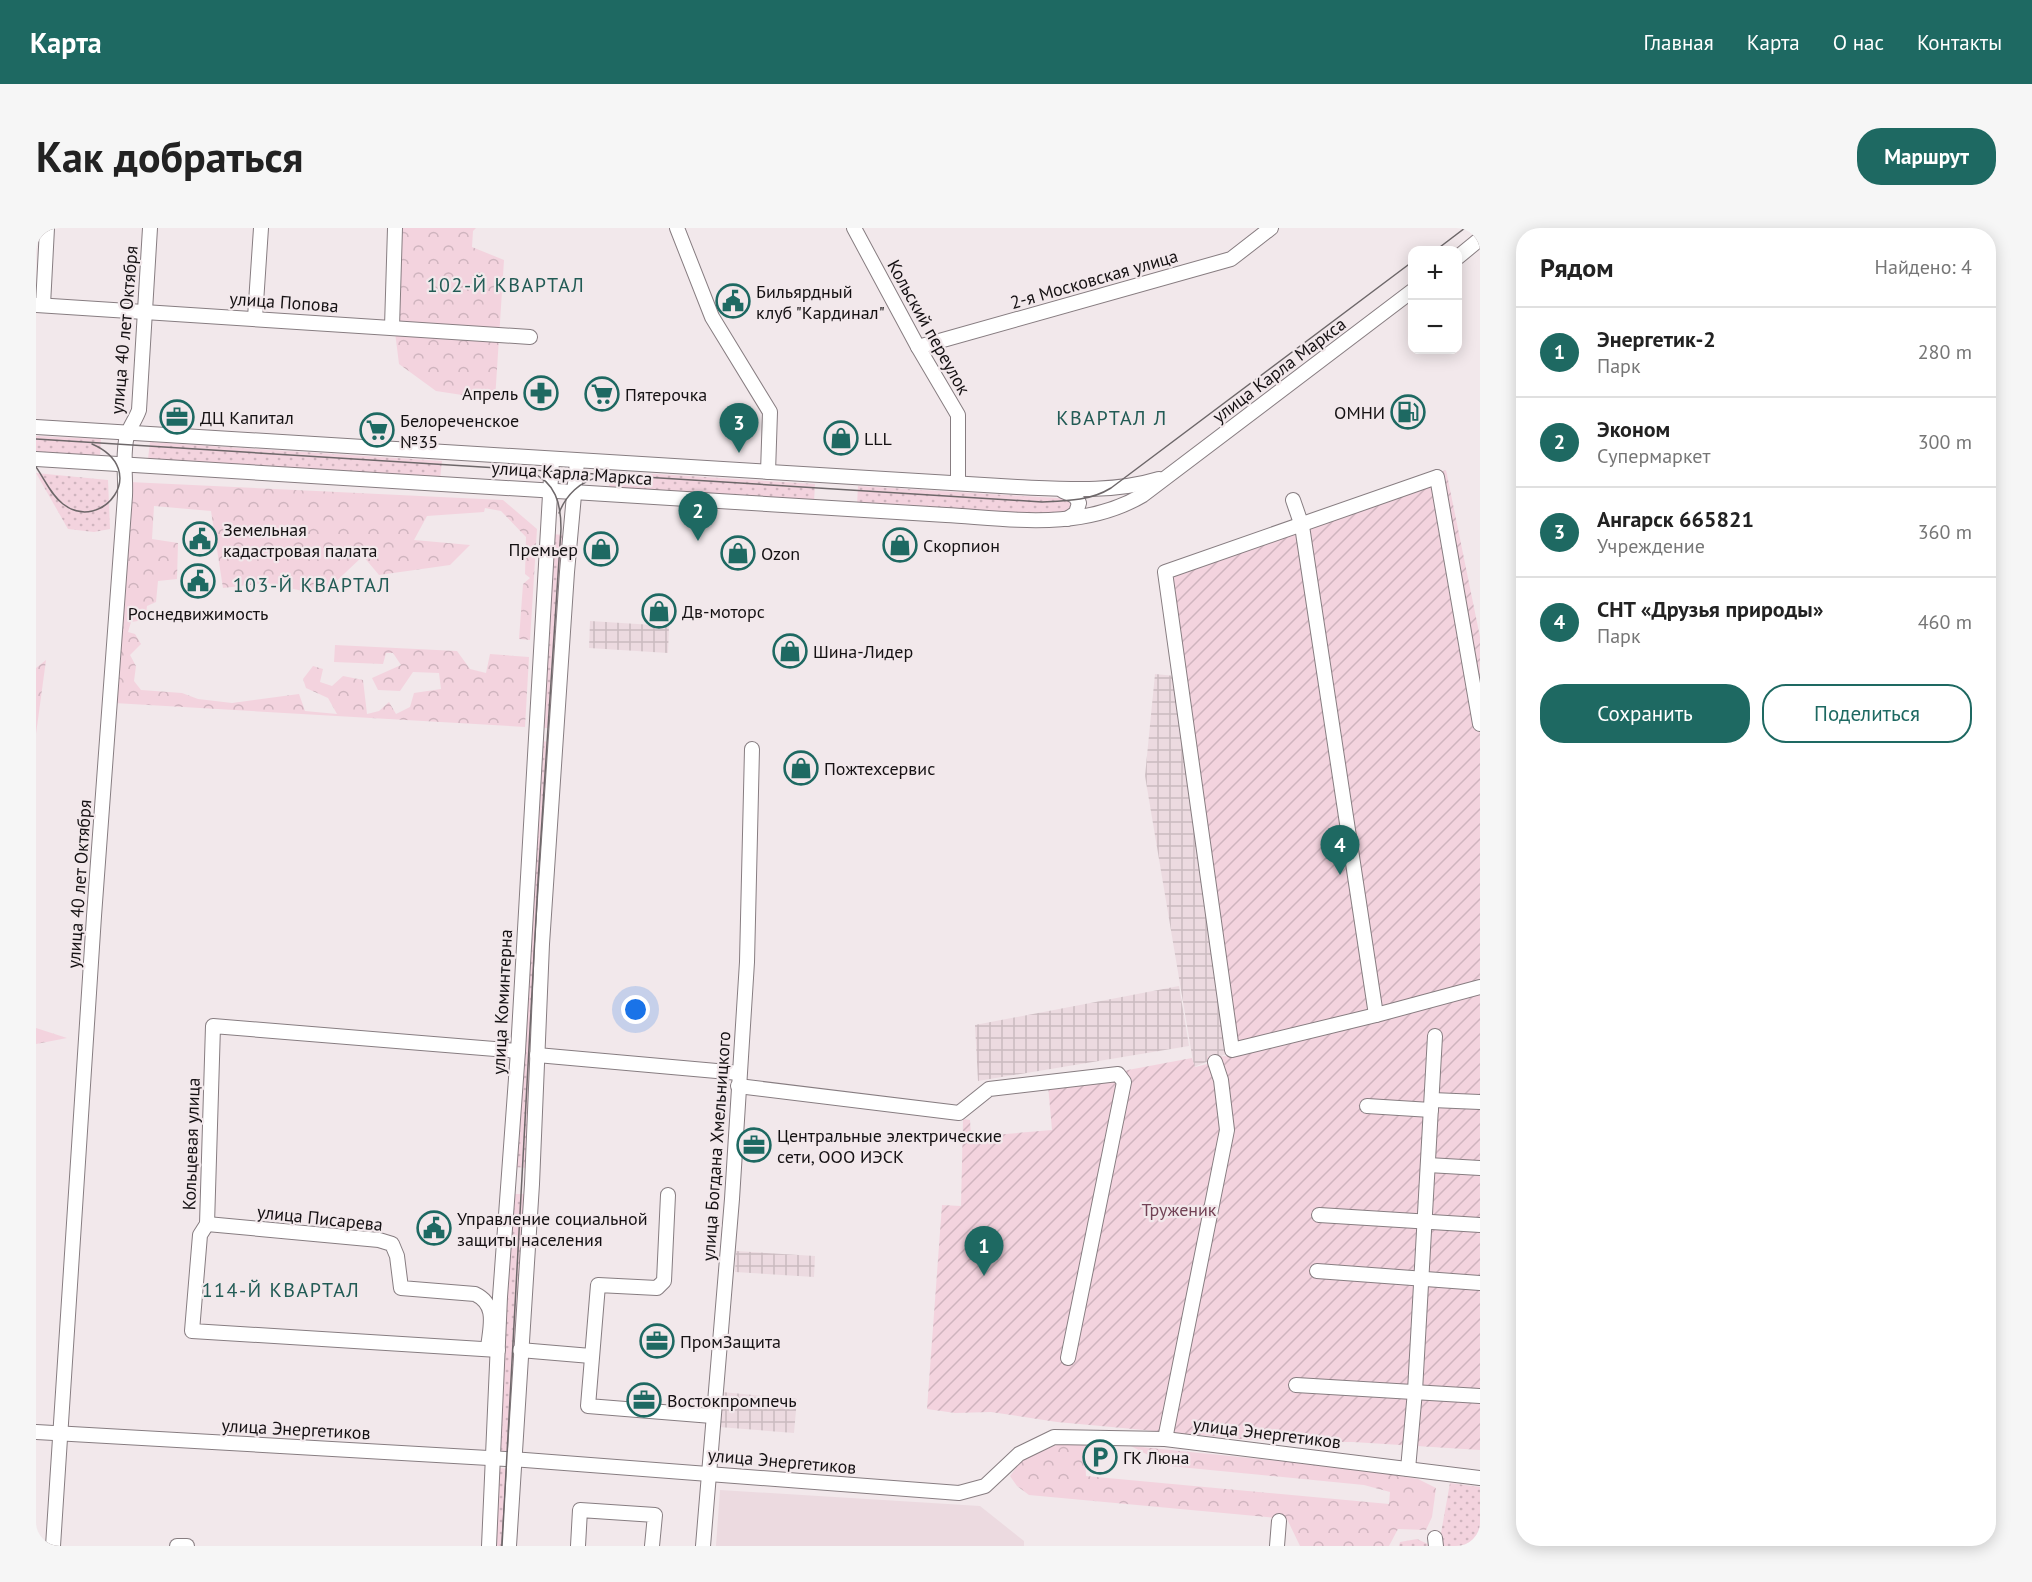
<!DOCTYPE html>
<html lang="ru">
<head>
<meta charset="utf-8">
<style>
  :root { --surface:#fff; --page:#f6f6f6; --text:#222; --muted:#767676; --line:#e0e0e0; --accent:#1e6962 }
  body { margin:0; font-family:"PT Sans",sans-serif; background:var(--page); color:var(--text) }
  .controls { position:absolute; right:18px; top:18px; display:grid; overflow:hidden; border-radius:12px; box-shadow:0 3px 15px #0003 }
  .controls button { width:54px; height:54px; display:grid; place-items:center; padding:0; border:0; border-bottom:2px solid var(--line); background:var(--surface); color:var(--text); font:30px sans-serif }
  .you { position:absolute; left:600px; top:782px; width:21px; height:21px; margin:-15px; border:4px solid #fff; border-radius:50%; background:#1a73e8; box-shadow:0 0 0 9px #1a73e833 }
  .badge { display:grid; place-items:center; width:39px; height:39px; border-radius:50%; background:var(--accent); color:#fff; font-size:20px; font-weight:700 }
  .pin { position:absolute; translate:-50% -50px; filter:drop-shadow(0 2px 3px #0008) }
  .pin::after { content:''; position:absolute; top:32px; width:21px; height:18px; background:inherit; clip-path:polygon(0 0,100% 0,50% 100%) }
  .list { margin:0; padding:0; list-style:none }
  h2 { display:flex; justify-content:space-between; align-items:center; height:78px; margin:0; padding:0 24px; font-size:26px }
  h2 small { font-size:20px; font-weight:400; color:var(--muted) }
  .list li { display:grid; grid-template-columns:39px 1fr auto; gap:18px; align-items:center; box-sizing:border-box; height:90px; padding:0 24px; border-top:2px solid var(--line) }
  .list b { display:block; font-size:22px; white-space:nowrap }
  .list p { margin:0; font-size:20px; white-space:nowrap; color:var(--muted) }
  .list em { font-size:20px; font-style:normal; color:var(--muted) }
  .actions { display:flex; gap:12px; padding:18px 24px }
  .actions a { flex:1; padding:14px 0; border:2px solid var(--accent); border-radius:24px; text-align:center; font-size:21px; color:var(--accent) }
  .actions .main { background:var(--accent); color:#fff }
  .map { position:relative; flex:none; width:1444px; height:1318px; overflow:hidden; border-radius:24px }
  header { display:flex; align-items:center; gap:36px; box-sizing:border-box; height:84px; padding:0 30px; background:var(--accent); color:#fff }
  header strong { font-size:28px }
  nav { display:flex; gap:33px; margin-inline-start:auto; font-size:21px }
  .intro { display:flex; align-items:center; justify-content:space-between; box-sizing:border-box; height:144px; padding:0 36px }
  h1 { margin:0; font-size:42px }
  .button { padding:15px 27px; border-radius:24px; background:var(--accent); color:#fff; font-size:21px; font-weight:700 }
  main { display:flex; gap:36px; padding:0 36px }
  aside { flex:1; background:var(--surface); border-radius:24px; box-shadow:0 3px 15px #0003 }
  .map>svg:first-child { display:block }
  .built { fill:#ecdae0 }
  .industrial { fill:url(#industrial-grid) }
  .grass { fill:url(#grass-dots) }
  .forest { fill:url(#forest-crowns) }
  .garden { fill:url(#garden-furrows) }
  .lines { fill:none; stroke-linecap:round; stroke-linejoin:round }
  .minor-casing { stroke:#877d81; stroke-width:16 }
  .minor { stroke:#fff; stroke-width:14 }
  .tram { stroke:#6d6769; stroke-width:1.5 }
  .labels { text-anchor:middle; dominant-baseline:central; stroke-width:4.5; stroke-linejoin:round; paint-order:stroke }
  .street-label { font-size:18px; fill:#151113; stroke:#f2e8eb }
  .poi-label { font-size:18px; fill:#151113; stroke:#f2e8eb; text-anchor:start }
  .park-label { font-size:18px; fill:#724255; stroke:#f2e8eb }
  .neighbourhood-label { font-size:20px; letter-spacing:1.5px; fill:#225b55; stroke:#f2e8eb }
</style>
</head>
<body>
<header>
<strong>Карта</strong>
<nav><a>Главная</a><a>Карта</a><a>О нас</a><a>Контакты</a></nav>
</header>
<div class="intro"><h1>Как добраться</h1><a class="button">Маршрут</a></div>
<main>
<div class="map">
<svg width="1444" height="1318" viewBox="0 0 1444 1318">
  <defs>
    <pattern id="industrial-grid" width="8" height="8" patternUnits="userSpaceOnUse" patternTransform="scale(1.5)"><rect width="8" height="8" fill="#ecdae0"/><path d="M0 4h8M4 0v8" fill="none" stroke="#cababf"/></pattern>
    <pattern id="grass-dots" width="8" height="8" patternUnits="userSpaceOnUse" patternTransform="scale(1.5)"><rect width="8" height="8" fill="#f3d3de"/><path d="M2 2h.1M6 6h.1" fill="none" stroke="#cfb4be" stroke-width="1.8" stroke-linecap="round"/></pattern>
    <pattern id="forest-crowns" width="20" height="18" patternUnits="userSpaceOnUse" patternTransform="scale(1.5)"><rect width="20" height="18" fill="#f3d3de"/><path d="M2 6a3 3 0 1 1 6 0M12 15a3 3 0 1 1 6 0" fill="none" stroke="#cfb4be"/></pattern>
    <pattern id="garden-furrows" width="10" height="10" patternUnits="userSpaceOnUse" patternTransform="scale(1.5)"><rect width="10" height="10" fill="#f3d3de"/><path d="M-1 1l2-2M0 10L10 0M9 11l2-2" fill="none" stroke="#cfb4be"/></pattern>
  </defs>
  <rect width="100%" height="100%" fill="#f2e8eb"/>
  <path class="built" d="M684,1262L944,1278L988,1313V1318H680Z"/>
  <g class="industrial">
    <path d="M554,393L633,398L632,425L553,420Z"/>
    <path d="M1119,446L1139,448L1145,508L1190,826L1158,839L1109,548Z"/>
    <path d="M1143,758L1153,818L942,853L939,797Z"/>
    <path d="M700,1023L779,1028L778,1049L699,1044Z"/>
    <path d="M686,1164L761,1171L758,1205L683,1199Z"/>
  </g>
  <g class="grass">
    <path d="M0,208L65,211L64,229L0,224Z"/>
    <path d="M114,214L406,233L404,251L112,231Z"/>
    <path d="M573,243L779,256L778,274L573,261Z"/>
    <path d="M0,245L72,252L74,301L58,304L32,301Z"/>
    <path d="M822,258L1037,271L1039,280L1027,289L821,277Z"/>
    <path d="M515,306L528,307L517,500H505Z"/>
    <path d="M504,513L516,514L491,940L479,939Z"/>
    <path d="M478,966H491L475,1224H462Z"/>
    <path d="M463,1240L474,1241L470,1318H458Z"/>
    <path d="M1414,1255L1444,1259V1318H1363L1364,1314L1381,1311L1394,1317L1403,1316Z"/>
  </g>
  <g class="forest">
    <path d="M361,0H440L437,3L436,19L468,32L459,172L400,163L363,136L359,104Z"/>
    <path d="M93,254L467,272L501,301L494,412L483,411L487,356L494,350L489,346L490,309L465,283L449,280L448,284L391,288L378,312L434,317L414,337L343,347L327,328L292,361L271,364L231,355L187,360L175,283L118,278L116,311L142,315L141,351L122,353L120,374L111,378L109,392L95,394L92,404L99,406L105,416L94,427L100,438L98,453L105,462L146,465L162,471L196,475L263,466L269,483L301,486L292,470L270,460L267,451L277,438L287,441L284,454L296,458L307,448L327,452L331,486L343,483L353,474L360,486L374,479L378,465L405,461L403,445L377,444L364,463L342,462L336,450L365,437L357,425H350L347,436L298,434L299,417L421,423L434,441L450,445L454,426L493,429L489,499L78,475Z"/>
    <path d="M10,432L0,506V440Z"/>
    <path d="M0,800L31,810L0,816Z"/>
    <path d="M1029,1214L1073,1215L1071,1232L1049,1225L1050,1248L1353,1276L1354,1264L1328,1257L1133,1238L1095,1218L1324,1241L1382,1251L1400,1260L1396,1289L1390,1302L1362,1301L1353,1318H1264L1251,1291L993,1267L981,1258L974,1248L988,1229Z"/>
  </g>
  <path class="garden" d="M1410,242L1444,409V1222L1317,1214H1239L1021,1194L955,1184L919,1185L891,1181L906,977L925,978L927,891L934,892L935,909L1016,902L1012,857L1156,830L1159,839L1171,836V829L1194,828L1185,793L1145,508L1129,344Z"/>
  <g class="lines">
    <defs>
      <g id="minor">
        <path d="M641,0L676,89L734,184L732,244"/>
        <path d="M818,0L882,119L922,187V255"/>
        <path d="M1422,29L1444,11"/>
        <path d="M0,77L494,109"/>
        <path d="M7,77L11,0"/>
        <path d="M219,90L225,0"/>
        <path d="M356,99L359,0"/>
        <path d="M882,119L1195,31L1235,0"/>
        <path d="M0,199L981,259C1029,261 1077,265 1123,251"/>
        <path d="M0,231L910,287C977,291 1046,303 1107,267L1376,63"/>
        <path d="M1027,263L1039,268L1043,275L1040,285L1031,291"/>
        <path d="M1257,272L1266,298L1340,787"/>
        <path d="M1444,496L1401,249L1129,344L1196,822L1340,787L1444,759"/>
        <path d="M501,827L703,845"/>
        <path d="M702,858L923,885L953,861L1082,846L1088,854L1032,1130"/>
        <path d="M1396,872L1444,874"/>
        <path d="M1331,878L1395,882"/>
        <path d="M1392,937L1444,940"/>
        <path d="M632,967L628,1053L621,1060L562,1057L552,1178L676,1188"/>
        <path d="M1283,987L1444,997"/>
        <path d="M171,996L343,1012L356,1016L361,1028L365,1060L439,1066C462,1077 454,1099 452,1120"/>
        <path d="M1281,1043L1444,1055"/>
        <path d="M462,1122L156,1103L164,1007L171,996L177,798L482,823"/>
        <path d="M484,1122L555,1128"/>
        <path d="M1260,1157L1444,1168"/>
        <path d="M0,1204L489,1232L923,1265L949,1258L983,1226L1018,1209L1129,1211L1444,1250"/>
        <path d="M1129,1211L1191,902L1185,852L1179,834"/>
        <path d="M1372,1241L1379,1163L1399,808"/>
        <path d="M1399,1310L1400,1318"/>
        <path d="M17,1318L58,688L89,268C90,249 86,226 91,208C93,200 100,191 103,182L114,0"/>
        <path d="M141,1318H151"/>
        <path d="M453,1318L464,1069L482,823L516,232"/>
        <path d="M473,1318L496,956L506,716L531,344L541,234"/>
        <path d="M542,1318L544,1282L619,1287L616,1318"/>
        <path d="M667,1318L696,971L711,734L716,521"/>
        <path d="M1241,1318L1243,1293"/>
      </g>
    </defs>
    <use href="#minor" class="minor-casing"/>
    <use href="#minor" class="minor"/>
    <g class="tram">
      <path d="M1400,22L1429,0"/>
      <path d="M0,211L1006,274C1030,273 1054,273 1075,260L1376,34"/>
      <path d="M0,239C9,252 15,267 27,276C66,306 116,242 56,216"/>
      <path d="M523,285C530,267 544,253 564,249"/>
      <path d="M466,1318L502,653L525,301C525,276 520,254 494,244"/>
    </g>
  </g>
  <defs>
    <symbol id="civic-ring" viewBox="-11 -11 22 22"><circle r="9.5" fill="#f2e8eb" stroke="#1e6962" stroke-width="1.5"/><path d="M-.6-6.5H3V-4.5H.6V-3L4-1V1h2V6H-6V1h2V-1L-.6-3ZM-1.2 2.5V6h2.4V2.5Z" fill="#1e6962"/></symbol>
    <symbol id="pharmacy-ring" viewBox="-11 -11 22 22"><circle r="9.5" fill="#f2e8eb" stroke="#1e6962" stroke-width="1.5"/><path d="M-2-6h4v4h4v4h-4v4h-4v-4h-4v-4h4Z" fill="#1e6962"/></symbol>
    <symbol id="supermarket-ring" viewBox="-11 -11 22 22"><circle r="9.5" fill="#f2e8eb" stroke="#1e6962" stroke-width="1.5"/><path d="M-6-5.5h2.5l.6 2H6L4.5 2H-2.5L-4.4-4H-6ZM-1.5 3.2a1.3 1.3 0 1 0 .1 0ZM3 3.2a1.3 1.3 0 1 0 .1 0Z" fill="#1e6962"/></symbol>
    <symbol id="fuel-ring" viewBox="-11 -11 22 22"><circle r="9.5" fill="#f2e8eb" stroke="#1e6962" stroke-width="1.5"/><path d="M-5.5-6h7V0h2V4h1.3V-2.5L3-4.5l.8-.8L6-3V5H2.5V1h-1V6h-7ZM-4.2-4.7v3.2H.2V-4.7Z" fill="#1e6962"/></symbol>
    <symbol id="office-ring" viewBox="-11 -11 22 22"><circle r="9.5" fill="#f2e8eb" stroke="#1e6962" stroke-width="1.5"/><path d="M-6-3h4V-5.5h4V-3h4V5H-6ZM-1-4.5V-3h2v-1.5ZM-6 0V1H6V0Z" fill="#1e6962"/></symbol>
    <symbol id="shop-ring" viewBox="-11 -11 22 22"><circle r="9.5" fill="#f2e8eb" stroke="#1e6962" stroke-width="1.5"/><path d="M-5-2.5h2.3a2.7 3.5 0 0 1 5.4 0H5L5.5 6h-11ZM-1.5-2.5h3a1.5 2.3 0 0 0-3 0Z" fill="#1e6962"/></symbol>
    <symbol id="parking-ring" viewBox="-11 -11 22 22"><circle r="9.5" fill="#f2e8eb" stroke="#1e6962" stroke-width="1.5"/><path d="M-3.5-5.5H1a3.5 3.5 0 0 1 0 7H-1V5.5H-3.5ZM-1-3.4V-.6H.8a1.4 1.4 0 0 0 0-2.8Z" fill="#1e6962"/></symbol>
  </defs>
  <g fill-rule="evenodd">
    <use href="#civic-ring" x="678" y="54" width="38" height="38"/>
    <use href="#pharmacy-ring" x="486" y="146" width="38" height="38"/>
    <use href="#supermarket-ring" x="547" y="147" width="38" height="38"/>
    <use href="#fuel-ring" x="1353" y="165" width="38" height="38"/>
    <use href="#office-ring" x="122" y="170" width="38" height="38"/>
    <use href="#supermarket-ring" x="322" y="183" width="38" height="38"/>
    <use href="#shop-ring" x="786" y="191" width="38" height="38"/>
    <use href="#civic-ring" x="145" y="292" width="38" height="38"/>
    <use href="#shop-ring" x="845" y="298" width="38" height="38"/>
    <use href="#shop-ring" x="546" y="302" width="38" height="38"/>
    <use href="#shop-ring" x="683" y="306" width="38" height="38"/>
    <use href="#civic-ring" x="143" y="334" width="38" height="38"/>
    <use href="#shop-ring" x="604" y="364" width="38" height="38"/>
    <use href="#shop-ring" x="735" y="404" width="38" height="38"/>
    <use href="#shop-ring" x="746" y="521" width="38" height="38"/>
    <use href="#office-ring" x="699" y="898" width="38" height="38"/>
    <use href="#civic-ring" x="379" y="981" width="38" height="38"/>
    <use href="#office-ring" x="602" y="1094" width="38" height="38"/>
    <use href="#office-ring" x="589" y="1153" width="38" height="38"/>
    <use href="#parking-ring" x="1045" y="1210" width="38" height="38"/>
  </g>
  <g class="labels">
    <g class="street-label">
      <text transform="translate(1058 51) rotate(-16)">2-я Московская улица</text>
      <text transform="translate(248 74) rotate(4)">улица Попова</text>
      <text transform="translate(893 99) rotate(61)">Кольский переулок</text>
      <text transform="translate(88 102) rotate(-85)">улица 40 лет Октября</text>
      <text transform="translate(1243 142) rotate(-37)">улица Карла Маркса</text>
      <text transform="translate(536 245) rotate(4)">улица Карла Маркса</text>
      <text transform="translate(43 656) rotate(-86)">улица 40 лет Октября</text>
      <text transform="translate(466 774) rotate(-87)">улица Коминтерна</text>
      <text transform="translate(155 916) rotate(-88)">Кольцевая улица</text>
      <text transform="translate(680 918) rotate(-86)">улица Богдана Хмельницкого</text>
      <text transform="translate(284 990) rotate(6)">улица Писарева</text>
      <text transform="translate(260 1201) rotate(3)">улица Энергетиков</text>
      <text transform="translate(1231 1205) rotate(7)">улица Энергетиков</text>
      <text transform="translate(746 1233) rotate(5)">улица Энергетиков</text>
    </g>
    <g class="poi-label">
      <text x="720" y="63">Бильярдный<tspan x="720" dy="21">клуб "Кардинал"</tspan></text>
      <text x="482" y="165" text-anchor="end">Апрель</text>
      <text x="589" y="166">Пятерочка</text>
      <text x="1349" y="184" text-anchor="end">ОМНИ</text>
      <text x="164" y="189">ДЦ Капитал</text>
      <text x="364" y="192">Белореченское<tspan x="364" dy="21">№35</tspan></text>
      <text x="828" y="210">LLL</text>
      <text x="187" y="301">Земельная<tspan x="187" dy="21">кадастровая палата</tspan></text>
      <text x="887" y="317">Скорпион</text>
      <text x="542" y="321" text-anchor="end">Премьер</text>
      <text x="725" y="325">Ozon</text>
      <text x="646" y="383">Дв-моторс</text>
      <text x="162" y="385" text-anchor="middle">Роснедвижимость</text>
      <text x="777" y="423">Шина-Лидер</text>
      <text x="788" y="540">Пожтехсервис</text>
      <text x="741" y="907">Центральные электрические<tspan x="741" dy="21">сети, ООО ИЭСК</tspan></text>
      <text x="421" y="990">Управление социальной<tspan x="421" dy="21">защиты населения</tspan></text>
      <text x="644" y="1113">ПромЗащита</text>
      <text x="631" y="1172">Востокпромпечь</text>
      <text x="1087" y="1229">ГК Люна</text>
    </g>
    <g class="park-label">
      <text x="1143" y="981">Труженик</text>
    </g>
    <g class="neighbourhood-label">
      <text x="470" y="57">102-Й КВАРТАЛ</text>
      <text x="1076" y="190">КВАРТАЛ Л</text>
      <text x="276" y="357">103-Й КВАРТАЛ</text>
      <text x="245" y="1062">114-Й КВАРТАЛ</text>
    </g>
  </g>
</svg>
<div class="controls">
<button>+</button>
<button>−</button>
</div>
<div class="you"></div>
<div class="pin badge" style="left:948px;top:1048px">1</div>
<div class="pin badge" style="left:662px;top:313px">2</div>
<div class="pin badge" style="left:703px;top:225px">3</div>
<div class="pin badge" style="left:1304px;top:647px">4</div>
</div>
<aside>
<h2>Рядом<small>Найдено: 4</small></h2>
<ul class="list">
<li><span class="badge">1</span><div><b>Энергетик-2</b><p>Парк</p></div><em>280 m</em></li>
<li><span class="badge">2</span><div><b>Эконом</b><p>Супермаркет</p></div><em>300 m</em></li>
<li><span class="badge">3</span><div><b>Ангарск 665821</b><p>Учреждение</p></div><em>360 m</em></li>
<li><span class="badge">4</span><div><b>СНТ «Друзья природы»</b><p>Парк</p></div><em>460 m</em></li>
</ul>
<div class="actions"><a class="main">Сохранить</a><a>Поделиться</a></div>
</aside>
</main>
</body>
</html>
